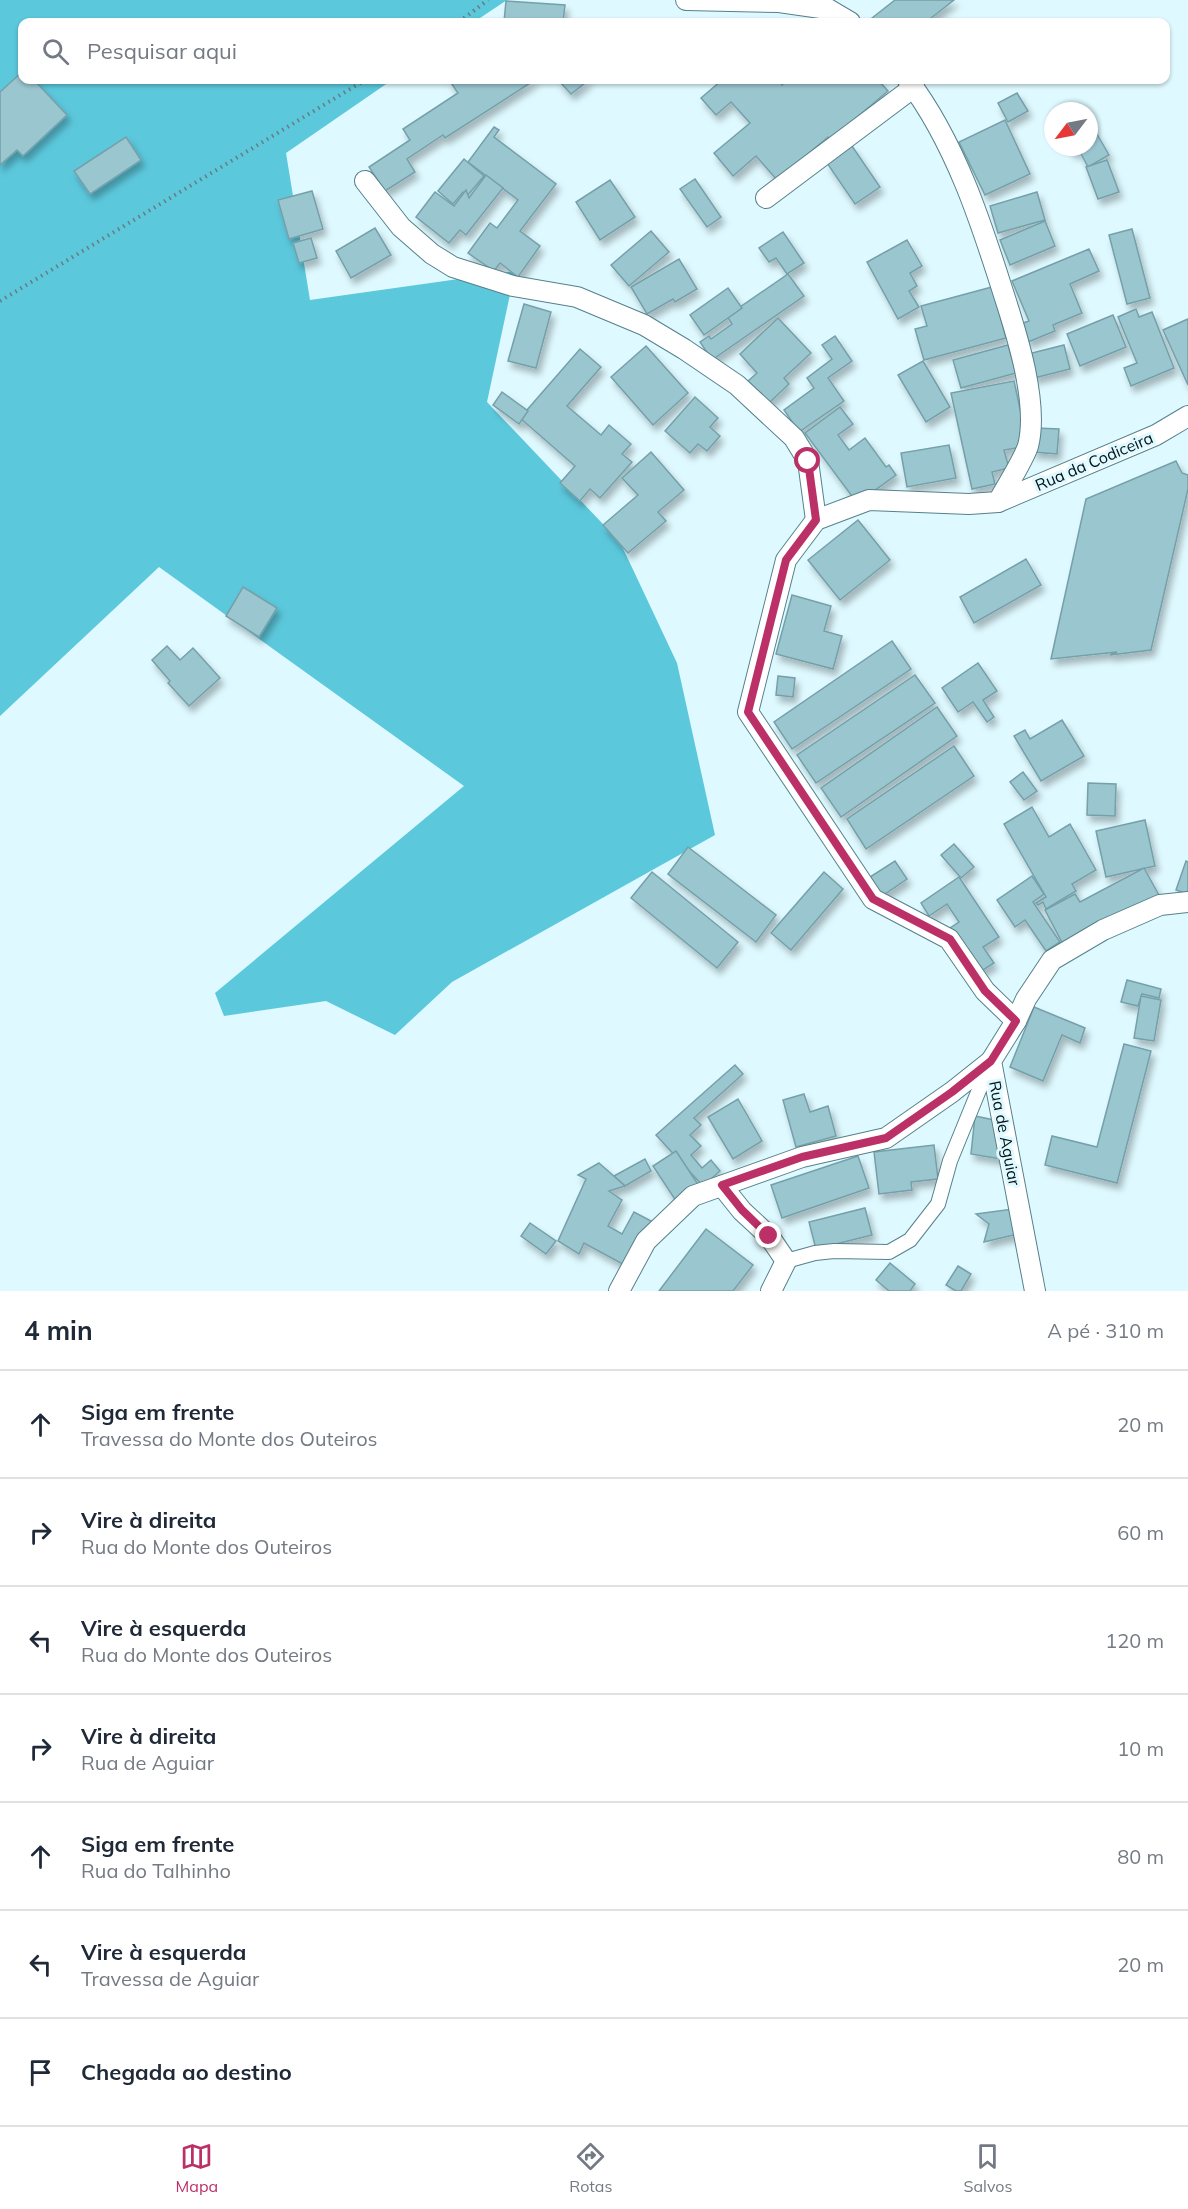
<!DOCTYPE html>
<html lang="pt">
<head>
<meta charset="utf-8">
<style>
  :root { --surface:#fff; --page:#f6f6f7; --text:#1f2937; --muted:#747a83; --line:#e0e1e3; --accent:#bb3067 }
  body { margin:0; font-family:Mulish,sans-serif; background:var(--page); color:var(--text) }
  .compass { position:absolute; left:1044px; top:102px; width:54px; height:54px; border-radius:50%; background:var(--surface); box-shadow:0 2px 4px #0004; rotate:238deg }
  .stop { position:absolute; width:18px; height:18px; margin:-14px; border:4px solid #bb3067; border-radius:50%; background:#fff }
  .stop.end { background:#bb3067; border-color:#fff; box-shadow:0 2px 6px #0008 }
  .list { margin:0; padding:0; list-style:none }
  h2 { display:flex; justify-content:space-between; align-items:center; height:78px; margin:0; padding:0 24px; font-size:26px }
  h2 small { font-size:20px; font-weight:400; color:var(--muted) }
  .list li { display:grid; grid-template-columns:39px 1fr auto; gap:18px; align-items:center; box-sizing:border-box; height:108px; padding:0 24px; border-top:2px solid var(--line) }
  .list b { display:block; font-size:22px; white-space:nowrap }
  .list p { margin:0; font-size:20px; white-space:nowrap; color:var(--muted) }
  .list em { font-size:20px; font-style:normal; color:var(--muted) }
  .icon { flex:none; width:33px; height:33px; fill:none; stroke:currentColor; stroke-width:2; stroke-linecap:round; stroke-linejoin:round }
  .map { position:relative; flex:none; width:1188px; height:1291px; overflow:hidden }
  .search { position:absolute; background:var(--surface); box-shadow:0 2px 4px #0004; left:18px; right:18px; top:18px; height:66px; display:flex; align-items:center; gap:15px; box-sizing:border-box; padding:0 21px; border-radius:12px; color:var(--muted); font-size:22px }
  .sheet { height:834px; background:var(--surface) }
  nav { display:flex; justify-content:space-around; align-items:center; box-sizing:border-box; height:84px; border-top:2px solid var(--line); background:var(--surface); font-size:16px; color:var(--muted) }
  nav a { display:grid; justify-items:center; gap:3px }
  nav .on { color:var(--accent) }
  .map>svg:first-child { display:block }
  .forest { fill:#5cc8dc }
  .building { fill:#9ac6d0; stroke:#75a0a9; stroke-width:1.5; filter:url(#shadow) }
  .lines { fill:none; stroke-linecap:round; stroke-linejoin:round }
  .pedestrian-casing { stroke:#56818a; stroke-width:16 }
  .minor-casing { stroke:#56818a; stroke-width:22 }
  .path { stroke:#677c80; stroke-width:4; stroke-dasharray:1.5 4.5; stroke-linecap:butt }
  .pedestrian { stroke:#fff; stroke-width:14 }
  .minor { stroke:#fff; stroke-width:20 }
  .route { stroke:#bb3067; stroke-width:8 }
  .labels { text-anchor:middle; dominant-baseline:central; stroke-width:6; stroke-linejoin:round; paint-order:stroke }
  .street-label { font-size:16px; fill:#031316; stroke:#def9ff }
</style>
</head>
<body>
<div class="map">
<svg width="1188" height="1291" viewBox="0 0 1188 1291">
  <defs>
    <filter id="shadow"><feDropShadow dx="3.5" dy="6" stdDeviation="3" flood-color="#0004"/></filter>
  </defs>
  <rect width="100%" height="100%" fill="#def9ff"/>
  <path class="forest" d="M0,0H507L474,22H22V80H392L286,153L310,300L515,271L487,402L620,542L677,663L715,835L452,982L395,1035L326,1001L224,1016L215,993L464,786L159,567L0,716Z"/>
  <g class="building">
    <path d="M895,0H954L926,22H876L872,18Z"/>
    <path d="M506,1L565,5L563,22H504Z"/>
    <path d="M22,72V80H34L67,115L23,156L17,150L0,165V92Z"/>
    <path d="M449,80H496L498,83L503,80H535L445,138L443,135L407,159L415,172L385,191L369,167L410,140L403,129L458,93Z"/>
    <path d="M558,80H589L571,94Z"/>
    <path d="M722,80H778L782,85L789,80H878L888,91L830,140L828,137L777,180L756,156L733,176L714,153L750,123L731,102L716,115L701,98Z"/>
    <path d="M1017,93L1028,111L1008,122L998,103Z"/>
    <path d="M1005,120L1030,174L985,195L959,142Z"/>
    <path d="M1090,122L1109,155L1088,167L1079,150L1073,153L1069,147H1089Z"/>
    <path d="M494,127L499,130L494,137L556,184L520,231L540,246L518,277L500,263L494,271L468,253L490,223L497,228L518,200L468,162Z"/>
    <path d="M126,137L141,160L90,194L74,171Z"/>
    <path d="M852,146L880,187L855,204L827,163Z"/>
    <path d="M464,159L484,176L467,196L463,192L453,204L438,191Z"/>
    <path d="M1107,160L1119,192L1098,199L1086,167Z"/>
    <path d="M486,175L503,188L466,235L460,230L449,243L416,217L435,192L454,206L466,190L469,198Z"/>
    <path d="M695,179L721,217L707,227L680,189Z"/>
    <path d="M610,180L635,217L600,240L576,202Z"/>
    <path d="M312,191L323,229L289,239L278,200Z"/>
    <path d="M1037,192L1045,220L998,233L990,206Z"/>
    <path d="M1045,221L1055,246L1010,265L1000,240Z"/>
    <path d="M375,228L391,255L351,278L336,251Z"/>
    <path d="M1132,229L1150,298L1127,304L1109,235Z"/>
    <path d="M651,231L669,252L629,286L611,265Z"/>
    <path d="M783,232L804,263L787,274L776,258L769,262L759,248Z"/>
    <path d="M311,238L317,258L299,263L293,243Z"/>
    <path d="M907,240L922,266L910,273L917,286L909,291L919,307L898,319L867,262Z"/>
    <path d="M1089,249L1099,271L1070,284L1082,313L1053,325L1055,331L1028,342L1020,324L1029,321L1012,281Z"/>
    <path d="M679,259L697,289L675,302L673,299L647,314L631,287Z"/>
    <path d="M788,274L804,296L712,360L700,342L709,336L711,339L732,324L727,316Z"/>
    <path d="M992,287L1006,338L924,360L915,329L927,326L921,306Z"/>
    <path d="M728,288L742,308L704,335L690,315Z"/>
    <path d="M524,304L551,312L536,368L508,361Z"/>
    <path d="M1136,309L1139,317L1152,312L1174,368L1131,386L1124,368L1137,363L1118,317Z"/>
    <path d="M1113,315L1126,347L1080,366L1067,334Z"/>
    <path d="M778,318L811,353L784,378L789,384L769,403L748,381L757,373L740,354Z"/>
    <path d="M1188,319V385L1163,330Z"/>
    <path d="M835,336L852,361L828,378L844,401L799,432L784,410L814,388L807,378L832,359L822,345Z"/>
    <path d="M1008,345L1016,373L961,388L953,360Z"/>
    <path d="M1064,345L1070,369L1034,378L1028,354Z"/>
    <path d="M646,346L688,393L653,425L611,377Z"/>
    <path d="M580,349L601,367L567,406L601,435L609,425L631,444L622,454L632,462L600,498L590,489L580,501L560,483L575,466L520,418Z"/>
    <path d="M923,361L950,407L926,422L898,375Z"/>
    <path d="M1014,381L1028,446L1004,450L1009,468L992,472L995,484L972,489L951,393Z"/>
    <path d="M502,392L528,411L519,424L493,405Z"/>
    <path d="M695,397L718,418L710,427L720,436L707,451L698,444L690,453L665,431Z"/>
    <path d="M840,407L853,424L838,435L849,450L865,438L886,467L889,465L896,475L857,503L805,433Z"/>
    <path d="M1035,428L1059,429L1057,454L1033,452Z"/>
    <path d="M949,445L956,478L907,487L901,453Z"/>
    <path d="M651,452L684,490L658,512L666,521L628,553L603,525L638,495L622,478Z"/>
    <path d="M1176,461L1182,473L1188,475V489L1151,650L1110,655L1117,652L1051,659L1086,499Z"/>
    <path d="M858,520L890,560L840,600L808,560Z"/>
    <path d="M1026,559L1041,585L974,623L960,597Z"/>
    <path d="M243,587L277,608L259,637L226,616Z"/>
    <path d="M792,595L831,606L824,631L842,636L833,669L776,654Z"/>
    <path d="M892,641L911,669L792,749L774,722Z"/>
    <path d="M167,646L180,660L193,648L220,678L189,706L168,683L170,681L152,660Z"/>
    <path d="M978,663L997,691L983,700L994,717L987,722L973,702L958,712L942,688Z"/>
    <path d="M915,675L935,703L816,783L797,755Z"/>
    <path d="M778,676L795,678L793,697L776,695Z"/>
    <path d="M937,707L957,736L841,817L821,788Z"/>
    <path d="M1062,720L1084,756L1041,781L1014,736L1025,730L1030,739Z"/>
    <path d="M954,746L974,776L866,849L847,819Z"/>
    <path d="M1023,772L1037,791L1024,800L1010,782Z"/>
    <path d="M1088,783L1116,784L1115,816L1087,815Z"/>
    <path d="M1032,807L1049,837L1070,824L1096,870L1072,884L1076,891L1046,909L1043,902L1038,905L1036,903L1046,897L1004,824Z"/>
    <path d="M1145,820L1155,866L1106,877L1096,831Z"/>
    <path d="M954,844L974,867L961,878L941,855Z"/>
    <path d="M688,847L776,915L756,942L668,874Z"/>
    <path d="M895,861L907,879L882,896L870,877Z"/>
    <path d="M1186,861L1188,862V894L1176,890Z"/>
    <path d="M1144,868L1160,897L1065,948L1045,910L1075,894L1080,902Z"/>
    <path d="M652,872L738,942L717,968L631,898Z"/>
    <path d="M824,872L843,889L791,950L771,933Z"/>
    <path d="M1032,876L1044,894L1033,902L1060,942L1046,951L1025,920L1015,927L997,900Z"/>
    <path d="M959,877L999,937L983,947L994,963L980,972L950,928L959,922L947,904L929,916L921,903Z"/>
    <path d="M1127,980L1161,989L1159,998L1142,994L1138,1006L1121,1002Z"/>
    <path d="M1141,996L1161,1000L1154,1041L1134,1038Z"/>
    <path d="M1034,1007L1085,1028L1080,1043L1062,1035L1043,1081L1010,1067Z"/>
    <path d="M1124,1044L1151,1051L1117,1183L1045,1165L1052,1136L1097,1147Z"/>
    <path d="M735,1065L743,1074L694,1118L701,1125L690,1135L701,1146L691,1155L702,1168L711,1160L720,1171L703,1186L656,1135Z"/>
    <path d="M804,1094L810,1112L828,1106L836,1136L796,1147L783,1100Z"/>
    <path d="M738,1099L762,1141L733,1159L708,1117Z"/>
    <path d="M975,1116L999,1121L1007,1160L971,1154Z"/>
    <path d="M934,1145L938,1179L911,1182L912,1190L879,1194L874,1152Z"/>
    <path d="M676,1151L701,1189L678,1204L653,1166Z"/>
    <path d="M858,1156L869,1188L782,1218L771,1185Z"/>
    <path d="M645,1159L651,1171L625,1186L614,1176Z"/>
    <path d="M599,1163L625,1186L609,1191L622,1200L608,1226L622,1234L634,1212L653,1222L628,1267L584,1243L579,1254L558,1241L586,1179L578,1175Z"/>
    <path d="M865,1208L872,1235L816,1249L809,1222Z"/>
    <path d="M1013,1209L1018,1234L984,1242L989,1224L976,1214Z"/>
    <path d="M530,1223L556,1241L546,1254L521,1236Z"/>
    <path d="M706,1229L753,1265L733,1291H659Z"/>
    <path d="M890,1263L915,1284L910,1291H889L876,1280Z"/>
    <path d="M958,1266L971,1274L961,1291H956L946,1285Z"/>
  </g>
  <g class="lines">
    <defs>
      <path id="pedestrian" d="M786,1261L815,1253L834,1251L889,1252L910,1240L938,1204L950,1161L990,1063"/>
      <g id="minor">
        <path d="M686,0L779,2L828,9L850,22"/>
        <path d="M908,80C955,142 981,222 1004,295C1017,335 1039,404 1028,446C1023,461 1006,487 998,502L969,504L869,500L816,520L786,560L748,712L873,899L949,939L985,991L1016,1021"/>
        <path d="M365,181L401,227L432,254L453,267L513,286L577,297L644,325L684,349L737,385L794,438L808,461L816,520"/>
        <path d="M766,198L914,87"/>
        <path d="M998,502L1156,435L1188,416"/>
        <path d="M722,1186L742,1211L769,1236L786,1261L771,1291"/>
        <path d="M619,1291L646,1241L693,1196L802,1157L886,1138L952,1092L991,1061"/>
        <path d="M1035,1291L991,1061L1016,1021L1026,999L1052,960L1103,930L1160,905L1188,902"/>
      </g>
    </defs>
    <use href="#pedestrian" class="pedestrian-casing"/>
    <use href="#minor" class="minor-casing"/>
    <g class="path">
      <path d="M459,22L488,0"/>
      <path d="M0,301L365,80"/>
    </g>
    <use href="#pedestrian" class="pedestrian"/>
    <use href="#minor" class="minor"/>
  </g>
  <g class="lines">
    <path class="route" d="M769,1236L742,1210L722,1185L802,1157L886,1138L952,1092L991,1061L1016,1021L985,991L950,939L873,899L748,712L786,560L816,520L808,461"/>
  </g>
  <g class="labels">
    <g class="street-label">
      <text transform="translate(1094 461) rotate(-23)">Rua da Codiceira</text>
      <text transform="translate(1005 1133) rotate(79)">Rua de Aguiar</text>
    </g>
  </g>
</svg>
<svg class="compass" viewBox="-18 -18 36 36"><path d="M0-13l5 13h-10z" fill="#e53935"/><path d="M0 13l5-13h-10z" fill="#747a83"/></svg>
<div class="stop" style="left:808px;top:461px"></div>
<div class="stop end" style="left:769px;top:1236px"></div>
<div class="search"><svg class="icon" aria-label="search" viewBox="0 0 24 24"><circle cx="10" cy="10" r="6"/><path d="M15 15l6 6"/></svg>Pesquisar aqui</div>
</div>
<section class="sheet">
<h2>4 min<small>A pé · 310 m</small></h2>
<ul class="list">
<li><svg class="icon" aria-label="ahead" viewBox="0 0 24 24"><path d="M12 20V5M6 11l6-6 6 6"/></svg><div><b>Siga em frente</b><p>Travessa do Monte dos Outeiros</p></div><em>20 m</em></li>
<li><svg class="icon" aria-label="right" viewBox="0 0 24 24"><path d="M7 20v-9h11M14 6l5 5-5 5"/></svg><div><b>Vire à direita</b><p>Rua do Monte dos Outeiros</p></div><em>60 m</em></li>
<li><svg class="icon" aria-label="left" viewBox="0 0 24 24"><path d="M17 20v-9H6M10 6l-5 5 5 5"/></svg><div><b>Vire à esquerda</b><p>Rua do Monte dos Outeiros</p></div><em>120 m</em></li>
<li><svg class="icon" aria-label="right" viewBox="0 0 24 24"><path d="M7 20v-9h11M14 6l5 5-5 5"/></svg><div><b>Vire à direita</b><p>Rua de Aguiar</p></div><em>10 m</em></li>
<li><svg class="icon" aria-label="ahead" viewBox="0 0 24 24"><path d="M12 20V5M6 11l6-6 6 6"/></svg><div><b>Siga em frente</b><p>Rua do Talhinho</p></div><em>80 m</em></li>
<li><svg class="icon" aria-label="left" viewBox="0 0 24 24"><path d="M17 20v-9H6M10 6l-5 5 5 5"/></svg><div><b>Vire à esquerda</b><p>Travessa de Aguiar</p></div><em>20 m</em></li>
<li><svg class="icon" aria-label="arrive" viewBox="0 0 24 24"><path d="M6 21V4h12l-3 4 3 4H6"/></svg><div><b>Chegada ao destino</b></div></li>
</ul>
</section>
<nav>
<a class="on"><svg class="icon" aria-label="map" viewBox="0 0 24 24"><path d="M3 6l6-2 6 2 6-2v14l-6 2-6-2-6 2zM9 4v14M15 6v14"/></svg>Mapa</a>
<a><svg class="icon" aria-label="directions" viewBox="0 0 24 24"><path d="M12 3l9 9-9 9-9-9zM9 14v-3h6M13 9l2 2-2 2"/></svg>Rotas</a>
<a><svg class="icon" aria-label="saved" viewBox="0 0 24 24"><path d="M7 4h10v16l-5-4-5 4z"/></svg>Salvos</a>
</nav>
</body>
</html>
